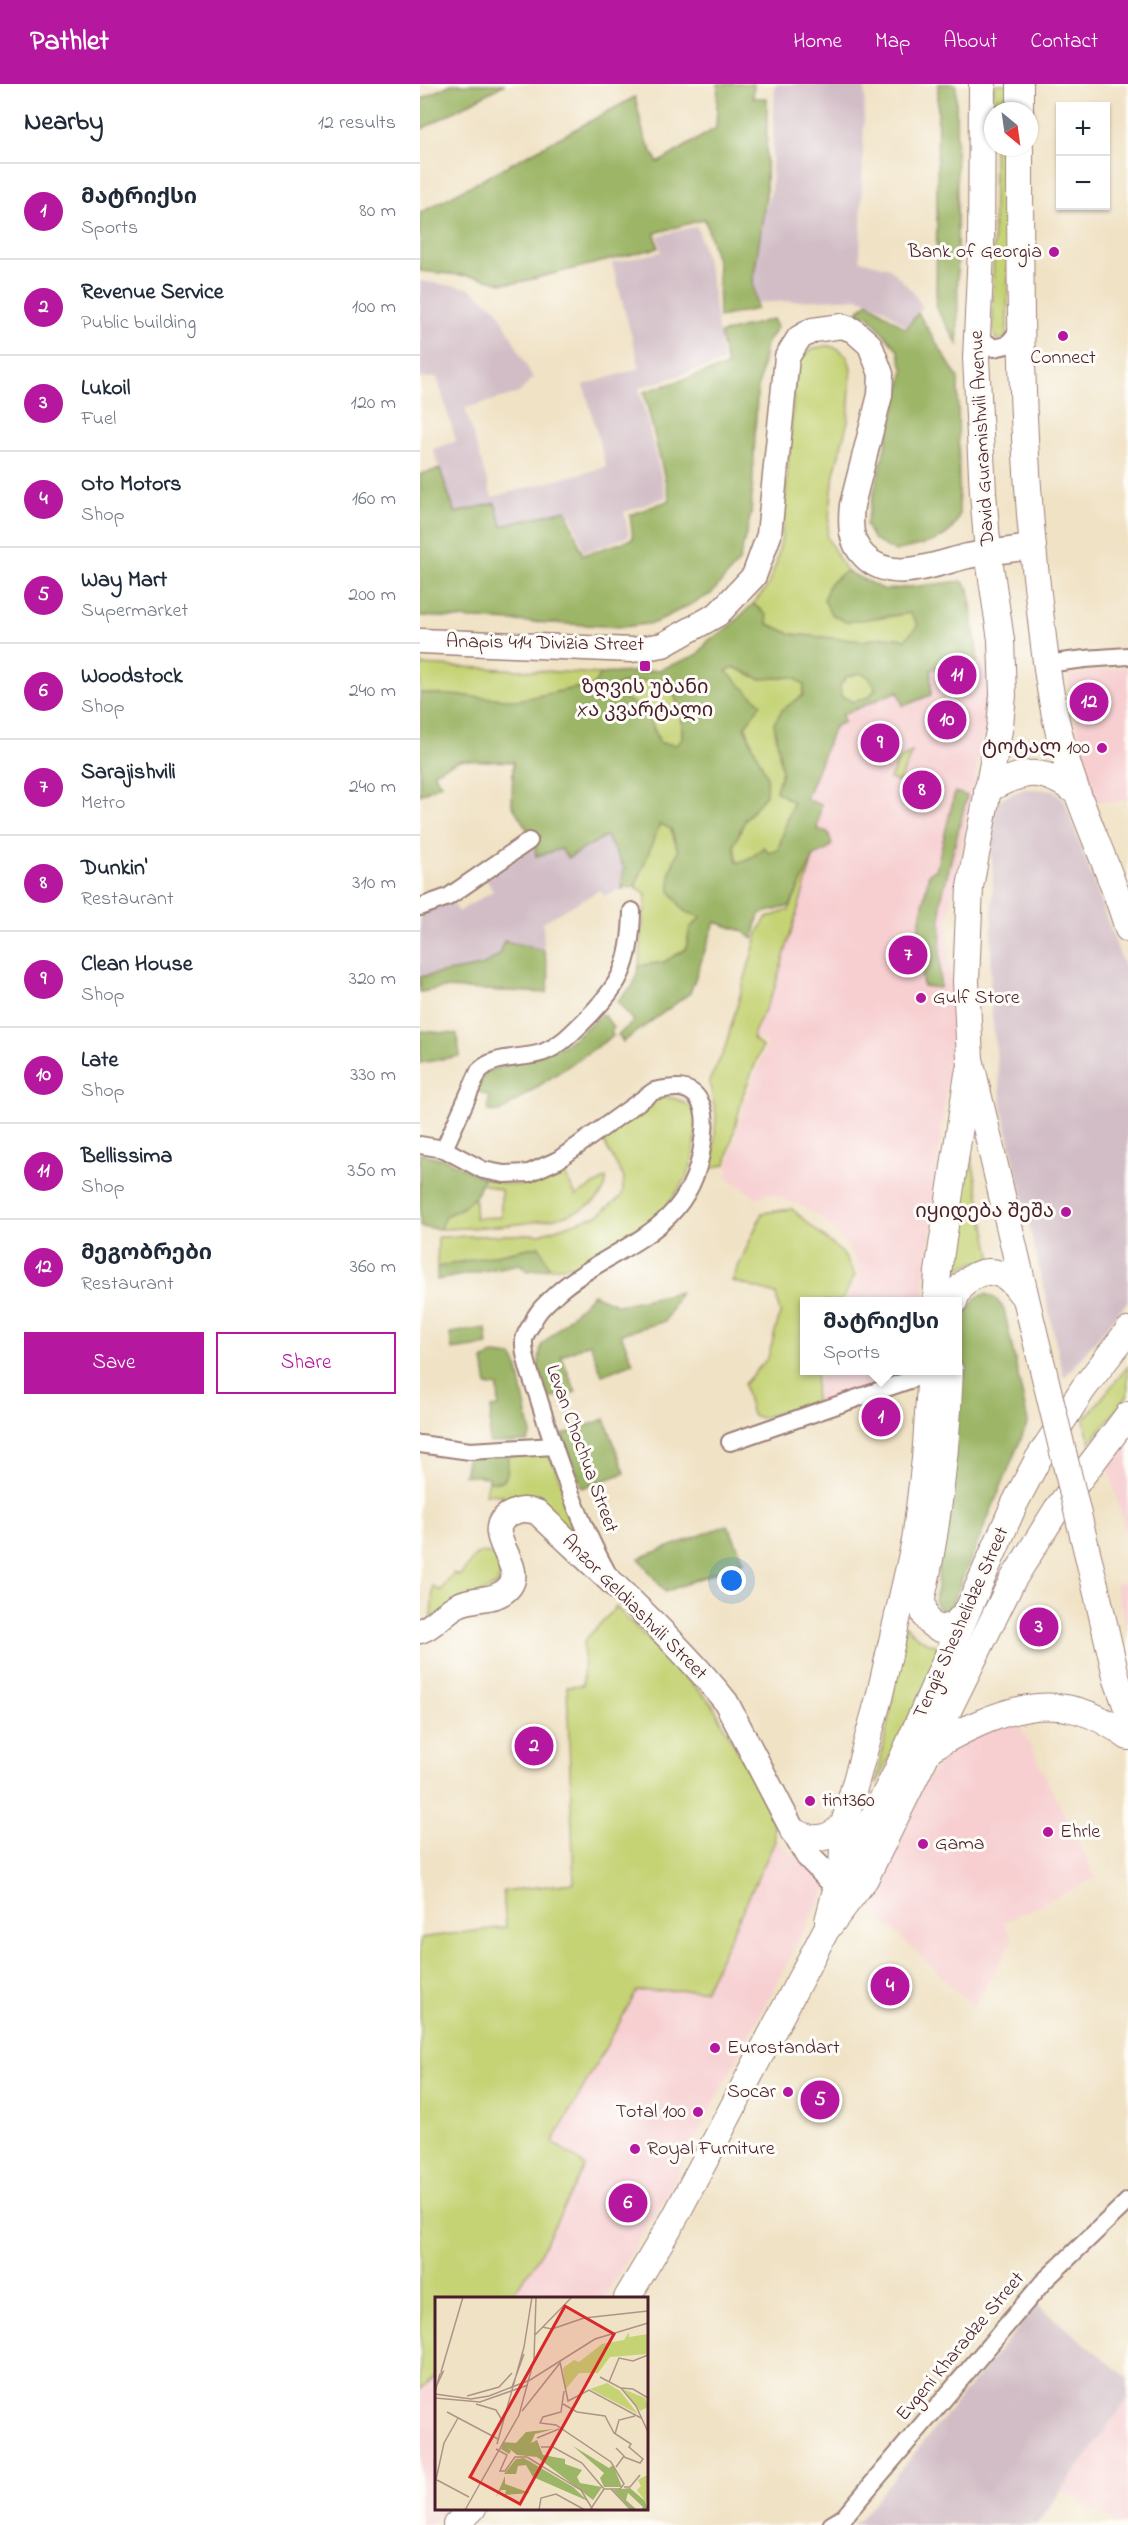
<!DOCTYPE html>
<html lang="en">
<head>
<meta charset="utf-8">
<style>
  :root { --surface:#fff; --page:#f2f2f3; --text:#1f2937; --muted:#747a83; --line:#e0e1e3; --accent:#b5179e }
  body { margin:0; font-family:"Indie Flower","Noto Sans Georgian",sans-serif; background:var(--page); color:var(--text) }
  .controls { position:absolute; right:18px; top:18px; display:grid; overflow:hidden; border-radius:0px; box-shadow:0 2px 4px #0004 }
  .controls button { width:54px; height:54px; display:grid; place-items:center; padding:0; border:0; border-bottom:2px solid var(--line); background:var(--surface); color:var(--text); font:30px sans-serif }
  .compass { position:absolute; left:564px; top:18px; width:54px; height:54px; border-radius:50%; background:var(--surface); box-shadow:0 2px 4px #0004; rotate:151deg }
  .you { position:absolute; left:312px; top:1497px; width:21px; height:21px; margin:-15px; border:4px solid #fff; border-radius:50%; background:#1a73e8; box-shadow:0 0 0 9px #1a73e833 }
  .badge { display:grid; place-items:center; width:39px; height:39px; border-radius:50%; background:var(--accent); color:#fff; font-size:20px; font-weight:700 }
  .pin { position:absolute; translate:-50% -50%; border:3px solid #fff; box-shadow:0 2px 6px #0006 }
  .popup { position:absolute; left:380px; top:1213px; width:162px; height:78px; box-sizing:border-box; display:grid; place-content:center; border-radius:0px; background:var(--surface); filter:drop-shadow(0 2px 4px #0005); font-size:20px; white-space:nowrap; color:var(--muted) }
  .popup b { font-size:22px; color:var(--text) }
  .popup::after { content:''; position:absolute; left:50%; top:100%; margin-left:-12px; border:12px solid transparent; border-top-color:var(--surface) }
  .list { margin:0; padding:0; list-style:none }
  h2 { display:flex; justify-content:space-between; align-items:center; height:78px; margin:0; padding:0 24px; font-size:26px }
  h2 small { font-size:20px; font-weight:400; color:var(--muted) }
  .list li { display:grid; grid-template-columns:39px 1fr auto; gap:18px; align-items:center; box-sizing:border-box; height:96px; padding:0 24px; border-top:2px solid var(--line) }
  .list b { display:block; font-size:22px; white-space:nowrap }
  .list p { margin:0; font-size:20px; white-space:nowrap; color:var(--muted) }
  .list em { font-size:20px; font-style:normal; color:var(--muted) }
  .actions { display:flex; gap:12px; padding:18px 24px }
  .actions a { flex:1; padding:14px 0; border:2px solid var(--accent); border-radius:0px; text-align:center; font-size:21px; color:var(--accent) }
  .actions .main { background:var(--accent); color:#fff }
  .map { position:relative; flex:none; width:708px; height:2441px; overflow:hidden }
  header { display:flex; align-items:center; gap:36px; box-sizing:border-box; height:84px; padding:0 30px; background:var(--accent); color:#fff }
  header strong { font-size:28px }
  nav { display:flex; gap:33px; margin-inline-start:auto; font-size:21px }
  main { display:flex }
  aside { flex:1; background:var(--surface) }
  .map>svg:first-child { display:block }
  .built { fill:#f7cfd1 }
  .industrial { fill:#d2bdc6 }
  .green { fill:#c5d375; stroke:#887950; stroke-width:1.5 }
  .forest { fill:#9cb566; stroke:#736a48; stroke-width:1.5; fill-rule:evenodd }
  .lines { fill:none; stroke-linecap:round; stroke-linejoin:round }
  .street-casing { stroke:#9d8078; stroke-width:20 }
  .secondary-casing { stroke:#9d8078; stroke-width:27 }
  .primary-casing { stroke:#9d8078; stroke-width:28 }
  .street { stroke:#fff; stroke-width:16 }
  .secondary { stroke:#fff; stroke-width:24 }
  .primary { stroke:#fff; stroke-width:26 }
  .primary-bridge-casing { stroke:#9d8078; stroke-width:28; stroke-linecap:butt }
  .primary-bridge { stroke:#fff; stroke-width:26 }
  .poi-dot { fill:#b5179e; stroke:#fdfcf7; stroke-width:2 }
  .labels { text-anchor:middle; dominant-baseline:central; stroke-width:6; stroke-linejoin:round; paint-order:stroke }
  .poi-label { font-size:20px; fill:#4a1f2b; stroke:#fdfcf7; text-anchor:start }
  .street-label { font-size:20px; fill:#4a1f2b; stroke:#fdfcf7 }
  .inset-road { fill:none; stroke:#ae9487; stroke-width:1.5 }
  .view { fill:#d62828; fill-opacity:0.15; stroke:#d62828; stroke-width:3 }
  .inset-edge { fill:none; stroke:#4a1f2b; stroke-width:3 }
</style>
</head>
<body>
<header>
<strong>Pathlet</strong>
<nav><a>Home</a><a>Map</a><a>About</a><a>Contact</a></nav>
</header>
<main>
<aside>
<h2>Nearby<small>12 results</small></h2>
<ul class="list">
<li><span class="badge">1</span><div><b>მატრიქსი</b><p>Sports</p></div><em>80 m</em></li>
<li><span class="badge">2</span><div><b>Revenue Service</b><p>Public building</p></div><em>100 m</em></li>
<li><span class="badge">3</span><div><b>Lukoil</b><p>Fuel</p></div><em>120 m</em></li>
<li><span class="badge">4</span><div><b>Oto Motors</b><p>Shop</p></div><em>160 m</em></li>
<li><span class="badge">5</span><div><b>Way Mart</b><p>Supermarket</p></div><em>200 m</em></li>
<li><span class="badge">6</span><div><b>Woodstock</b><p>Shop</p></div><em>240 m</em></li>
<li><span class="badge">7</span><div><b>Sarajishvili</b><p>Metro</p></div><em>240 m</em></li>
<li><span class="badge">8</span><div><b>Dunkin'</b><p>Restaurant</p></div><em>310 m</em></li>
<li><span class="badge">9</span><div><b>Clean House</b><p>Shop</p></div><em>320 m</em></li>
<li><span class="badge">10</span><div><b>Late</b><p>Shop</p></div><em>330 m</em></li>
<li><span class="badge">11</span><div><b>Bellissima</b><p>Shop</p></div><em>350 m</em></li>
<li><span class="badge">12</span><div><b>მეგობრები</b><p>Restaurant</p></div><em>360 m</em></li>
</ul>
<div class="actions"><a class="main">Save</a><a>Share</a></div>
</aside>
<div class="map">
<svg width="708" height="2441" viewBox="0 0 708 2441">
  <rect width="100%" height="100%" fill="#fdfcf7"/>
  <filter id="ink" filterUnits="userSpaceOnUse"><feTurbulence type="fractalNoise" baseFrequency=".0167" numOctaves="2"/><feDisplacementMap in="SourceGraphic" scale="12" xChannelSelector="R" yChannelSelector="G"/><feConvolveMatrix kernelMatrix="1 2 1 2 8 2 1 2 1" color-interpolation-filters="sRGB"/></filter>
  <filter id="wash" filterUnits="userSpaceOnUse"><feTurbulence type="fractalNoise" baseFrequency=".008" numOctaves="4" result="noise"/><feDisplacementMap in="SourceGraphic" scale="24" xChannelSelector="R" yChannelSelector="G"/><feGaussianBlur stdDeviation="1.35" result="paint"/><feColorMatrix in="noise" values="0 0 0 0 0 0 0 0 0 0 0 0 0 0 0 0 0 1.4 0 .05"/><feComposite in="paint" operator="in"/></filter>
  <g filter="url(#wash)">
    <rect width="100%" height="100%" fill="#f0e2c5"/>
    <g class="built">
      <path d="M565,578L570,616L529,829L528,868L533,907L529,978L503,1217H427L440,1190L433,1170L402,1134L380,1121L348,1109L337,1114L306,1093L325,1016L348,959L334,953L354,906L394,771L407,766L386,715L414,643L422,631L479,607L511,584Z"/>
      <path d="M708,583V716L677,718L659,658L647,590Z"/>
      <path d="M401,1287H496V1289L396,1319Z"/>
      <path d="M708,1359V1458L689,1383Z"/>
      <path d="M708,1497V1548L695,1501Z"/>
      <path d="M599,1639L676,1794L584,1838L593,1856L554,1923L442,1816L501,1704L535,1660L574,1644Z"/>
      <path d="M355,1757L409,1799L243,2117L183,2214H90L115,2179L132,2058L217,1907L285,1906Z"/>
      <path d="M16,2292V2424L28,2425L11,2441H0V2307Z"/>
      <path d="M708,2315V2441H700L641,2406Z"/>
    </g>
    <g class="industrial">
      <path d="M355,0H445L440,176L470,184L492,207L503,223L487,243L462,223L439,214L332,219V166L351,108Z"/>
      <path d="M277,142L290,190L303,278L219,304L246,413L204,428L209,452L164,468L152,431L44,461L13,365L36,357L17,293L0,295V197L49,204L77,225L113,294L99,309L45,324L72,413L186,383L164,301L220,284L192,179L241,168L238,152Z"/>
      <path d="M605,705L633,706L644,716L708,894V1217L644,1294L582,1023L570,913L573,790L569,731L580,715Z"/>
      <path d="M186,751L204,783L201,805L184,812L180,806L123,838L124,866L84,857L80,870L62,882L0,893V828L32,817L38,828L73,807L66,795L115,762L141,765L148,774Z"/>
      <path d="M617,2221L708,2294V2315L616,2441H432L439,2436Z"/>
    </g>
    <g class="green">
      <rect x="574" y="0" width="17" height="27"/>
      <path d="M574,63H591L587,247L586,254L576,256L573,246Z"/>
      <path d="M409,262L418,265L427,272L431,284L428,337L414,389L407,453L426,487L409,500L461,534L490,529L499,541L486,555L463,553L443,557L371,550L348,540L346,530L333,520L347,503L356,480L362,452L376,283C384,268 392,263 409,262Z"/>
      <path d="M0,581L180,590L172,604H155L99,616L0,609Z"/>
      <path d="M313,583L340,595L373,593L384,601L383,611L354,639L362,687L356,707L373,718L358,766L349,769L344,763L332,773L317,779L314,761L325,736L346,711L332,659L305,587Z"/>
      <path d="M440,588L449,593L456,604L449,613L433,618L421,612L420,601L426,593Z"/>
      <path d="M235,596L250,601L262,630V655L256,661L240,659L228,630L193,609L195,603L203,599Z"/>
      <path d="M492,668L479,698L470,695L478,676Z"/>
      <path d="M240,739L251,745L258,767L250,788L282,833L267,855V865L244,878L219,882L226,810L215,803Z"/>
      <path d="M394,771L354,906L332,953L342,963L323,1011L306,1080L293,1084L296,1031L289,997L304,967L338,849L346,834L369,826Z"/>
      <path d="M245,1013C260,1014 269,1021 278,1031L273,1076L266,1095L246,1123L218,1149L170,1180L130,1184L119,1162L17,1183L18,1153L120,1150L178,1131L202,1112L204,1094L182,1055L232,1018Z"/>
      <path d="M551,1071L572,1177C553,1176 542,1181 527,1193L548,1072Z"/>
      <path d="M142,1084L156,1112L186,1094C189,1144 55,1143 20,1145L25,1132L42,1124L55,1113V1134L81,1133V1106L60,1099L63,1094C101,1105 108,1105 142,1084Z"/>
      <path d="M372,1125L423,1170L435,1191L422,1217L384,1218V1286L396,1287L395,1318L341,1334L332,1331L324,1300L348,1274L360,1230L356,1210L312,1197L342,1129Z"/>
      <path d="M708,1282V1311L670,1359L664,1336Z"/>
      <path d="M125,1368L130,1372L175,1475L114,1418L100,1413L81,1414L83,1411L65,1410L69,1397L79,1398L85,1396L88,1372Z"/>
      <path d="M64,1468L77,1472L81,1487L77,1501L11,1534L13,1502L20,1507L34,1489L39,1492L57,1470Z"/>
      <path d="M196,1523L292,1620L352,1729L355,1757L285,1906L217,1907L133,2058L165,2082L115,2179L90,2214H16V2292L0,2307V1854L86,1843L83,1807L154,1799L147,1602L163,1601L164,1557Z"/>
      <path d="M486,1542C498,1555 506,1560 524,1563L456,1701Z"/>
    </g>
    <g class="forest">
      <path d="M31,0H85L0,46V16Z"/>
      <path d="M298,0H334L333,14H347L346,112L333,198L337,225L299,233L298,181L285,135L235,149L238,164L96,199H82L59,193L0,187V129L215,13L224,52L238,79L296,44Z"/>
      <path d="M518,0H536L538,260L516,224Z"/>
      <path d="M448,218L486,245L498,229L538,294L539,430C533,459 498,461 474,467L454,456L446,441L484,287L478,266L449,232L436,229Z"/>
      <path d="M353,235L357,243L346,260L337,311L331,430L319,478L291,510L234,539L203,543L0,532V390L20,385L35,429L75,419L82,442L146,426L163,471L213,455L210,431L250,416L224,308L307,282L300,250Z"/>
      <path d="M426,487L465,506L542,497L549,505L558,578L511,585V611L483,622L478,607L422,631L424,638L414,643L386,715L401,721L397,745L408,748L412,760L407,766L394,772L370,822L339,830L333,855L323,847L295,838L270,909L203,958L198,951L214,937L197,917L213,902L219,882L244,878L266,865L270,844L281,833L264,827L250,807V788L258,767L251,745L240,740L215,803L201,805L204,783L186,752L148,774L141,765L116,772L115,762L107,745L92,721L93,678L40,676L13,688L21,700L0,711V609L99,616L155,604H172L180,590L239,586L277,571L289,556L306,546L333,520L346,530L348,540L371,550L443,557L463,553L486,555L498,541L490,529L426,538L411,530L404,516L409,500ZM314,583L340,595L373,593L384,601L383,611L362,626L354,639L362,687L356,707L373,718L358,766L349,769L344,763L332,773L317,779L314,761L325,736L346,711L347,692L324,643L341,620L306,587ZM440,589L449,593L456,605L449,613L433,618L421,612L420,601L426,593ZM235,596L250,601L262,630V655L256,661L240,659L224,625L193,609L195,603L203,599Z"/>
      <path d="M535,708L547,712L521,816L520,904L503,902L497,853L509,789L516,786Z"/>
      <path d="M84,857L124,866L129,893L127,909L23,904L0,908V893L62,882L80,870Z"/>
      <path d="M183,930L194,944L191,947L193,952L80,1028L68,1027L69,1012L54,1006L66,988L143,962Z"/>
      <path d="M0,947L37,950L40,972L0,979Z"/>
      <path d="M0,1069L27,1076L63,1094L55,1113L42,1124L25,1132L20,1145L0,1143Z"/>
      <path d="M119,1162L130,1184L107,1187L100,1180L17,1196V1183Z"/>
      <path d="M260,1208L245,1237L201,1250L213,1279L182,1291L170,1259L141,1272L156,1308L129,1315L118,1284L121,1262L173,1210L198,1221Z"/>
      <path d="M566,1210L576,1215L584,1225L608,1338L532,1520L528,1526L518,1525L515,1519L532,1376L538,1258L541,1234L557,1213Z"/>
      <path d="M66,1244L68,1261L32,1266L30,1249Z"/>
      <path d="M74,1270L92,1272L97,1281L111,1351L107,1358L69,1359L71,1324L79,1323L78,1303L67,1301L63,1276Z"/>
      <path d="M185,1335L205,1389L162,1404L142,1351Z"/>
      <path d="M48,1372H88C87,1389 91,1400 69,1397V1393L44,1391Z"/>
      <path d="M308,1441L324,1477L245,1508L219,1474Z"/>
    </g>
  </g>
  <g filter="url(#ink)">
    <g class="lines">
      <defs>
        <g id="street">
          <path d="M558,244L563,256L574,264L587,261L599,246"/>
          <path d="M626,580L665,575L708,572"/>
          <path d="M0,823L28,813L109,757"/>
          <path d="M0,1061L24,1065L63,1086L84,1090L109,1089L138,1076L234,1007C249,1004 269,999 279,1016C288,1030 284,1049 282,1064C269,1152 193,1160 137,1209C127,1219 117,1226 112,1240C109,1244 105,1251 104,1256C103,1270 112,1296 117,1309C135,1368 156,1432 186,1486"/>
          <path d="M24,1065L59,987C75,970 103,976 124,968C139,962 149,952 161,940C200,902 211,882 212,827"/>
          <path d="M310,1358L510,1289"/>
          <path d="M0,1360L50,1367L134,1362"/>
          <path d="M411,2441L424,2433L623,2198L708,2117"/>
        </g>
        <g id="secondary">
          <path d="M0,557L212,566L243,561L298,530L334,492L349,451L367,273L379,254L393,246L422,242L433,246L450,261L461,290L460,311L432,421C430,440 430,458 444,472C471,500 515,480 548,472C569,468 591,466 612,463"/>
          <path d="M0,1547C15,1542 24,1528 38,1521C54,1512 77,1519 90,1502C106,1480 58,1448 90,1430C100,1425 106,1425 117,1428C180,1488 252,1551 306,1618L373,1747L388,1772L417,1802"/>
        </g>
        <g id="primary">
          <path d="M562,0L561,167L556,274L563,409L568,468L581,556L583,611L580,641L550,803L546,897L550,975L609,1227"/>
          <path d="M600,27V0"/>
          <path d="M600,63C600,210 600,355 617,501C623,551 627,601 639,649C655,717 689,779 708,845"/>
          <path d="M567,706C604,686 621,682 656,708"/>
          <path d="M516,1218L518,1188L548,990"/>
          <path d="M534,1218C539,1198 561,1181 582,1191C592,1195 598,1206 605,1214"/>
          <path d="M530,1286C527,1363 519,1439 502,1514C503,1528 505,1540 520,1545L534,1541L547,1527"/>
          <path d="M675,1501L697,1596L708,1627"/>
          <path d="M509,1665C577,1627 638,1598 708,1653"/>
          <path d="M373,1747C393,1758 408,1757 424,1740"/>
          <path d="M422,1786L424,1740L459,1614L495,1457L505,1375L511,1286"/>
          <path d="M408,1837L417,1802L476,1689L595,1419L618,1375L663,1305L708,1247"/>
          <path d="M207,2214L254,2135L406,1846L445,1795L592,1497L637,1425L708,1331"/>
          <path d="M36,2441L53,2424"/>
        </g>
      </defs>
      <use href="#street" class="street-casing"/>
      <use href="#secondary" class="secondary-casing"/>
      <use href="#primary" class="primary-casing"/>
      <use href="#street" class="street"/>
      <use href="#secondary" class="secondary"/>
      <use href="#primary" class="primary"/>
      <defs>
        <path id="primary-bridge" d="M609,1227L675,1501"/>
      </defs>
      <use href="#primary-bridge" class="primary-bridge-casing"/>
      <use href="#primary-bridge" class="primary-bridge"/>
    </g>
  </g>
  <g class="poi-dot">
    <circle cx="634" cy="168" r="6"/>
    <circle cx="643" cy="252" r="6"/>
    <rect x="219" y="576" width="12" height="12" rx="3"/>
    <circle cx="682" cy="664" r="6"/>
    <circle cx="501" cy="914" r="6"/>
    <circle cx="646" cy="1128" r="6"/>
    <circle cx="390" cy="1717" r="6"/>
    <circle cx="628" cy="1748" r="6"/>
    <circle cx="503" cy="1760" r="6"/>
    <circle cx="295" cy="1964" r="6"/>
    <circle cx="368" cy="2008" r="6"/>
    <circle cx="278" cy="2028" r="6"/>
    <circle cx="215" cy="2065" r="6"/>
  </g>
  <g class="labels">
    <g class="poi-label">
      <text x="622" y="168" text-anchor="end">Bank of Georgia</text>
      <text x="643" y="274" text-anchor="middle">Connect</text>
      <text x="225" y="604" text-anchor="middle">ზღვის უბანი<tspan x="225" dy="23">Xა კვარტალი</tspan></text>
      <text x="670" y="664" text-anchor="end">ტოტალ 100</text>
      <text x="513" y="914">Gulf Store</text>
      <text x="634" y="1128" text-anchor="end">იყიდება შეშა</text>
      <text x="402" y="1717">tint360</text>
      <text x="640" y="1748">Ehrle</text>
      <text x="515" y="1760">Gama</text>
      <text x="307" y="1964">Eurostandart</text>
      <text x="356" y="2008" text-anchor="end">Socar</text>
      <text x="266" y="2028" text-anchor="end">Total 100</text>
      <text x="227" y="2065">Royal Furniture</text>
    </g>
    <g class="street-label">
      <text transform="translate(563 354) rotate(-93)">David Guramishvili Avenue</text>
      <text transform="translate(125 560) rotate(1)">Anapis 414 Divizia Street</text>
      <text transform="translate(161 1365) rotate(70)">Levan Chochua Street</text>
      <text transform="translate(214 1524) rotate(45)">Anzor Geldiashvili Street</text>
      <text transform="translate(542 1539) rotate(-66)">Tengiz Sheshelidze Street</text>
      <text transform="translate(541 2263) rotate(-50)">Evgeni Kharadze Street</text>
    </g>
  </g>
  <g transform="translate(15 2213)">
    <rect width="213" height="213" fill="#f0e2c5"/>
    <path d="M194,35V40L213,37V57L175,60L163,76H144L130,93L128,71L139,63L144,65L167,47L189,43ZM172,86L185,94L203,117L155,92ZM188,92L210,101L213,110L205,114ZM210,179H213V208L202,193L206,189L203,183Z" fill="#c5d375"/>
    <path d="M119,132L100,137L96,146L102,143L108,158L130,162V167L147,173L142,180L145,186L167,190L158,203L102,160L82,158L72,150L76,154L74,157L66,152L68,145L81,146L91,135ZM138,149L174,171L178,168L187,190H169L165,181L169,176ZM89,161L138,190L153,204L98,180L91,168L83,169L81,177H69L81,162ZM70,179V187L95,196L70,198L71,193H66L61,200ZM195,191L210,204L213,213H206L208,210L193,196L191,203L202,213H197L178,193Z" fill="#9cb566"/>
    <path class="inset-road" d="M107,30L117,32L149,21L213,14M100,38L137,0M125,65L133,104L154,93L206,121M6,75L28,0M165,80L186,91L201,109L213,135M174,85L184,61L198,64L213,58M77,90L89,57M186,91L198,92L213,101M129,94L126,115L108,120L105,126L121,128L176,165L189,187L185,192H169L155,213M0,95L5,77L8,75L2,88M0,97L36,102L54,99L95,83L160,42L213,26M32,99L64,90L77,76M0,101L45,105L93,88M41,107L61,113L67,123M128,107L142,115L170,119L179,136L196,147L194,150L208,162L205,166L189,160M87,114L125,66M12,115L63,142M180,137L184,123L200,119M102,141L124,132M62,147L89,50L97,0M106,150H118L147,166L169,192M61,152L72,158L65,174H70L80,160H92L146,193L158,213M181,170L189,159L181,151M2,183L34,200M0,187L9,146L23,121M189,190H195L205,178M176,192L196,213M30,213L84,118L99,63L101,0M104,213L106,201L121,197L150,213"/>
    <path class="view" d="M130,9L179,37L85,207L35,180Z"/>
    <rect width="213" height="213" class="inset-edge"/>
  </g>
</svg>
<div class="controls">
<button>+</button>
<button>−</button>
</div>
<svg class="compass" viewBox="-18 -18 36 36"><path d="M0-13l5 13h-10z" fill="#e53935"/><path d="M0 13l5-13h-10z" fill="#747a83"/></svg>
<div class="you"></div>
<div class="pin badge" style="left:461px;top:1333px">1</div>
<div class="popup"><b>მატრიქსი</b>Sports</div>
<div class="pin badge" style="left:114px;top:1662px">2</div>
<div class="pin badge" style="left:619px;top:1543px">3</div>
<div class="pin badge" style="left:470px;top:1902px">4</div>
<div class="pin badge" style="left:400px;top:2016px">5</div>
<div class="pin badge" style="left:208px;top:2119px">6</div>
<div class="pin badge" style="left:488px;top:871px">7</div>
<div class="pin badge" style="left:502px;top:706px">8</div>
<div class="pin badge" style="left:460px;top:659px">9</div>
<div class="pin badge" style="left:527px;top:636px">10</div>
<div class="pin badge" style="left:537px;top:591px">11</div>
<div class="pin badge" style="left:669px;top:618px">12</div>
</div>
</main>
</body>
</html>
